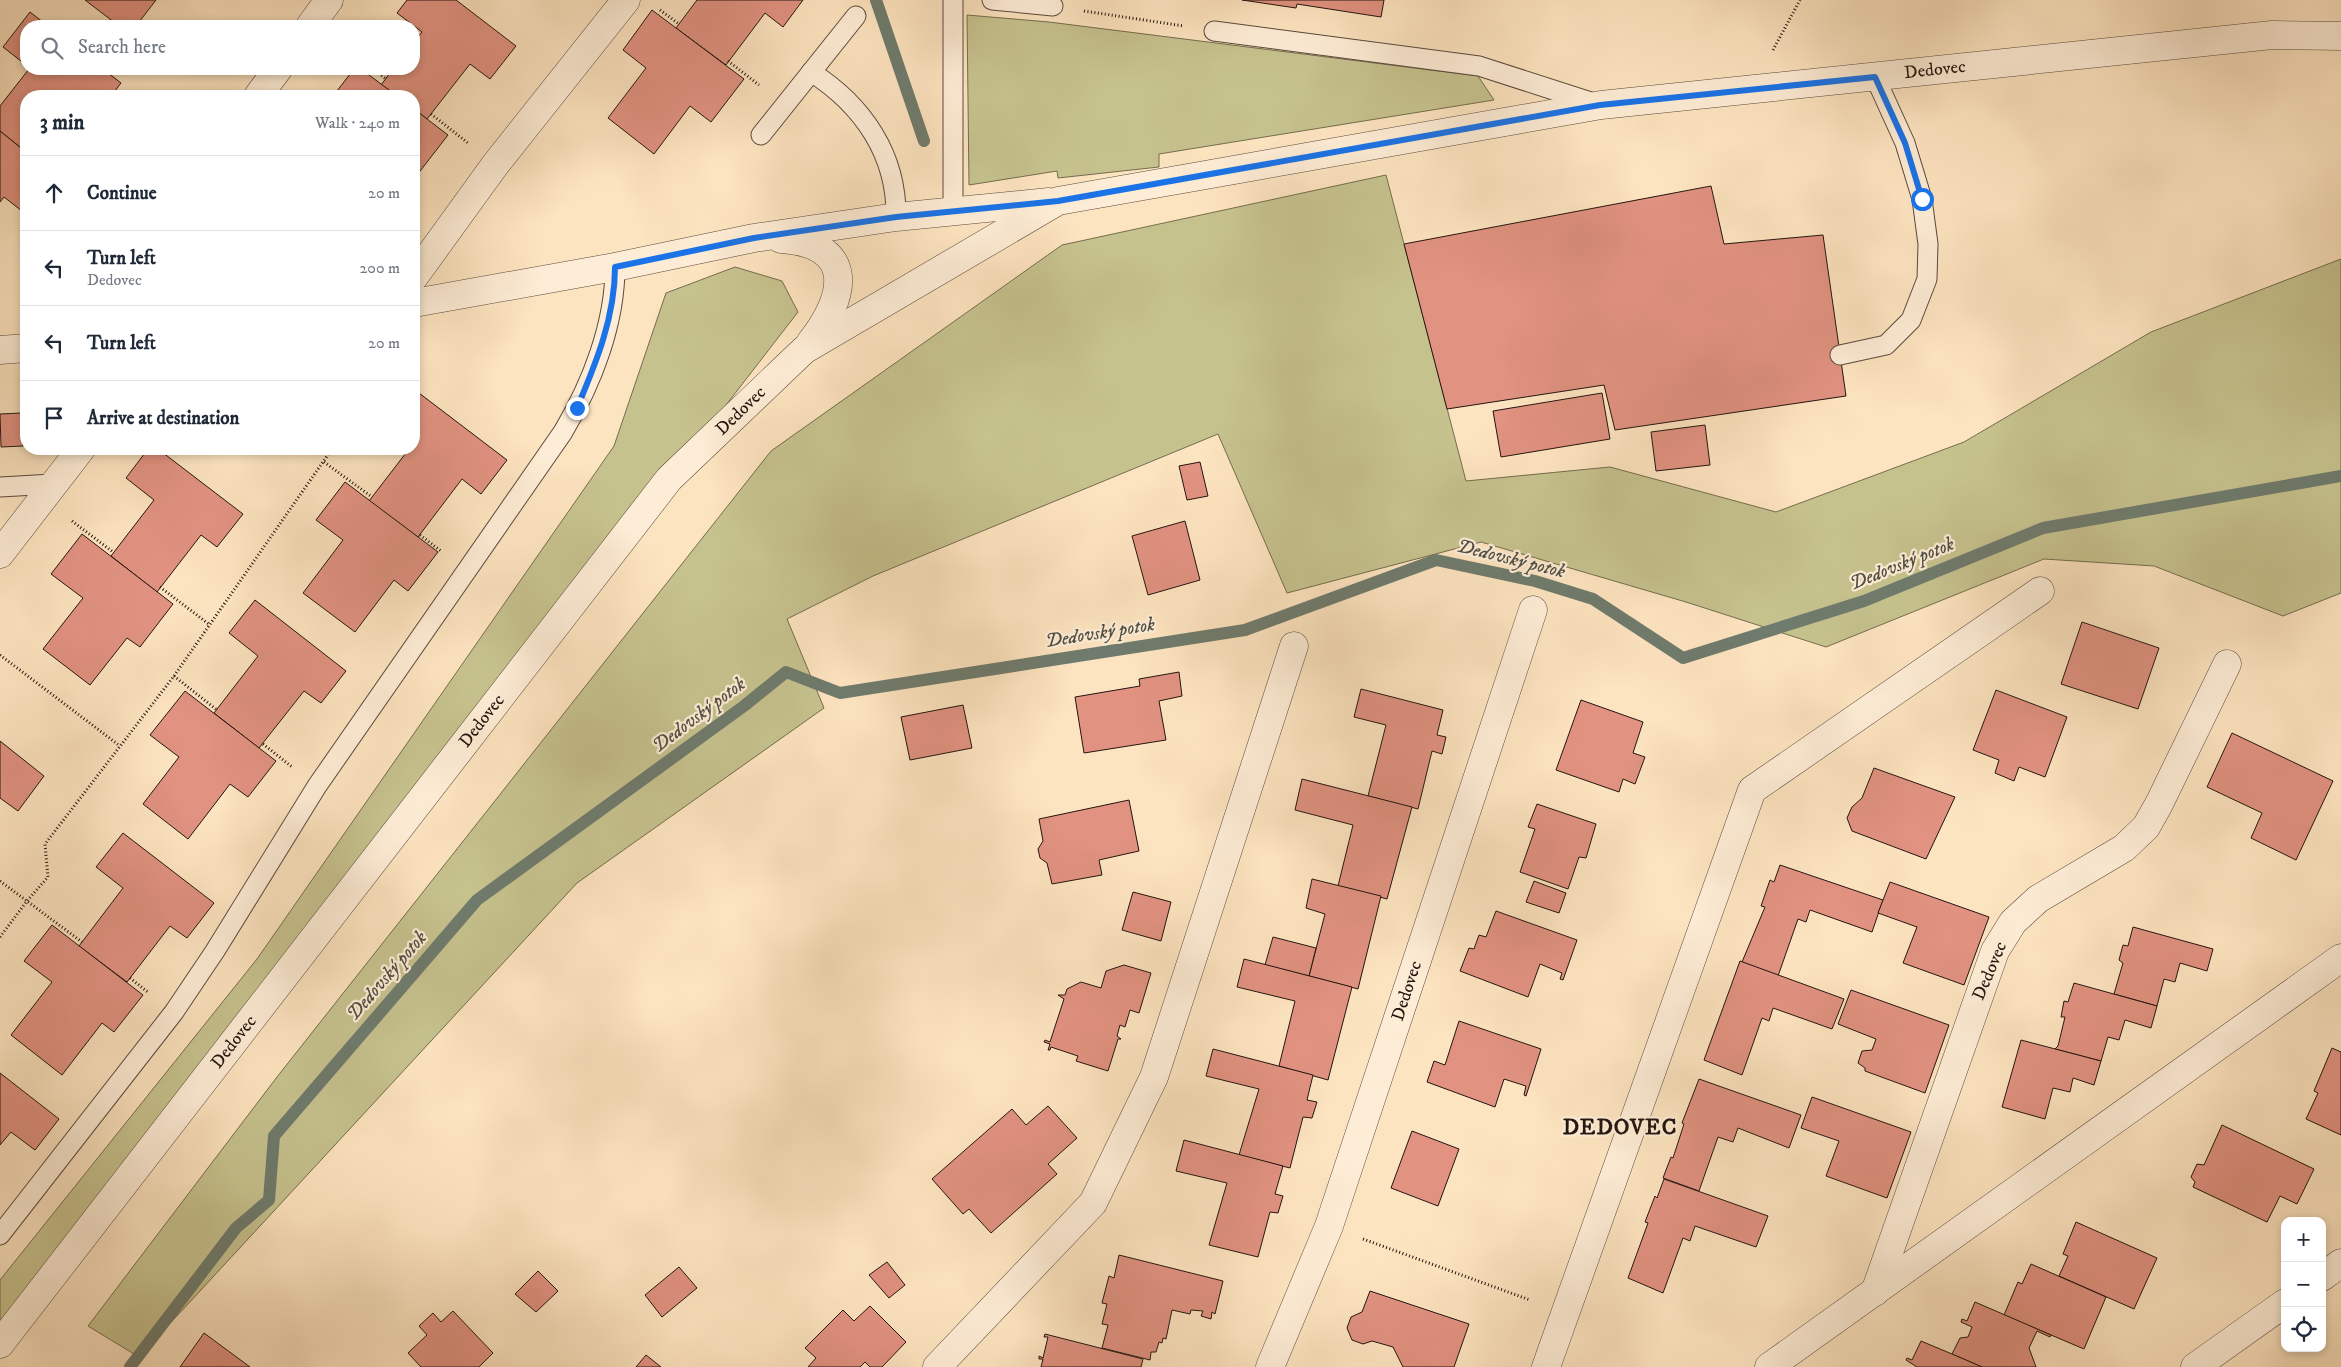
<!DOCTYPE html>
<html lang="en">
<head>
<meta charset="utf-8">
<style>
  :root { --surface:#fff; --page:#f6f6f7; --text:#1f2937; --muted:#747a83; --line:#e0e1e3 }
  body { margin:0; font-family:"IM FELL DW Pica",serif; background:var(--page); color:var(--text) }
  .controls { position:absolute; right:15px; bottom:15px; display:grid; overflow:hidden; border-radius:10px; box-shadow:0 2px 8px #0003 }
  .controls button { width:45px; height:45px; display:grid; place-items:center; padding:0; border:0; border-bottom:1px solid var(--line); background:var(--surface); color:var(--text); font:25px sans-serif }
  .stop { position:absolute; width:15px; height:15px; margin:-11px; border:4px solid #1a73e8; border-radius:50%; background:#fff }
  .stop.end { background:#1a73e8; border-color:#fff; box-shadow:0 1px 5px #0008 }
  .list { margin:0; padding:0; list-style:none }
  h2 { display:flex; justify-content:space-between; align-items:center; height:65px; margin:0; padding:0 20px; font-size:21px }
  h2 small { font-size:16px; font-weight:400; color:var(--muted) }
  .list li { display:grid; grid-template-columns:32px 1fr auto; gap:15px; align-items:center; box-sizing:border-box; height:75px; padding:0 20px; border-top:1px solid var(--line) }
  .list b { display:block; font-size:19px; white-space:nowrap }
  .list p { margin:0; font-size:16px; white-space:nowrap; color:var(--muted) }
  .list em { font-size:16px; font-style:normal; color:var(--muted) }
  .icon { flex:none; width:28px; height:28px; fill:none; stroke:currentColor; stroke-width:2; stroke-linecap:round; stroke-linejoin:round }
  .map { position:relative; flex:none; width:2341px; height:1367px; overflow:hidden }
  .search { position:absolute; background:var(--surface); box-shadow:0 2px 8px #0003; left:20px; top:20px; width:400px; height:55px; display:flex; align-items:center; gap:12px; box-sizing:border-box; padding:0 18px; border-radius:20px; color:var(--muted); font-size:19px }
  .panel { position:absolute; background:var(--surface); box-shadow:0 2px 8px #0003; left:20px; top:90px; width:400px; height:365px; border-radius:20px }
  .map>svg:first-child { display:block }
  .green { fill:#c6c28e; stroke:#746c4e }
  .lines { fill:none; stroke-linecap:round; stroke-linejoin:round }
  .stream { stroke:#6f7b6d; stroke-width:12 }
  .building { fill:#e19281; stroke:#23150f }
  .service-casing { stroke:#5a493b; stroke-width:21 }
  .minor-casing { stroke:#5a493b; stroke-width:29 }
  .path { stroke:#23150f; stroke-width:3; stroke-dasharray:1 2.5; stroke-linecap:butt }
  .service { stroke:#feedd6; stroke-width:19 }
  .minor { stroke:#feedd6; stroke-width:28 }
  .route { stroke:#1a73e8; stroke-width:6 }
  .labels { text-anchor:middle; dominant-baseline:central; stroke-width:4.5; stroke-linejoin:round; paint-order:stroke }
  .street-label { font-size:18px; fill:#23150f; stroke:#feedd6 }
  .water-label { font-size:19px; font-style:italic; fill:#4f5046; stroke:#feedd6 }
  .district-label { font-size:22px; font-weight:bold; letter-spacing:1px; fill:#23150f; stroke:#feedd6 }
</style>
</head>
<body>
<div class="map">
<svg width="2341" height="1367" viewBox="0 0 2341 1367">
  <rect width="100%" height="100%" fill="#fde4c0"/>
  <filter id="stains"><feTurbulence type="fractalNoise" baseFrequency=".004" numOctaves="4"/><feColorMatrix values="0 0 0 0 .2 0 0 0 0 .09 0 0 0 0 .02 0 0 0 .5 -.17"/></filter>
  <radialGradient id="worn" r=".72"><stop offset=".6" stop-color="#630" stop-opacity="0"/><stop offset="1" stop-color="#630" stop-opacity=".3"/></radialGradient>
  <g class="green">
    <path d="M967,15L1049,22L1478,76L1494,100L1159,154V167L1058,178L1057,171L969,185Z"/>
    <path d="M1386,175L1466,481L1610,467L1776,512L1964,442L2151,332L2341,259V593L2283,616L2154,566L2044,559L1826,647L1686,602L1481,542L1287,593L1218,434L873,576L787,619L824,708L577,883L139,1357L88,1326L277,1077L771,451L1062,245Z"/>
    <path d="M735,267L782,281L798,312L0,1344V1280L257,959L614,446L666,293Z"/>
  </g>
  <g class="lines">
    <g class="stream">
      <path d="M876,0L924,141"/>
      <path d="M130,1367L236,1228L269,1200L274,1136L477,900L744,706L786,672L840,693L1245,630L1436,560L1535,581L1593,599L1683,658L1864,601L2043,528L2341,476"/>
    </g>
  </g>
  <g class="building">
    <path d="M85,0H156L136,26H119Z"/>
    <path d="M407,0H456L516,46L490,79L470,64L427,119L414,109V96H397L381,85L393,69H414V42L422,32L397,13Z"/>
    <path d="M697,0H803L783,27L765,13L726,65L676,28Z"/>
    <path d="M1242,0H1384L1381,17L1297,4L1296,8Z"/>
    <path d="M652,10L744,79L711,122L690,106L654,154L608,118L646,68L623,50Z"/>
    <path d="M30,12L48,26H26V65L3,47Z"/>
    <path d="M29,69H103L121,83L111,96H26V152L0,131V106Z"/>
    <path d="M354,69H361L397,96H333Z"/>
    <path d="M414,109L448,135L417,175L414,173Z"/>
    <path d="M0,131L26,152V205L22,211L4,197L0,202Z"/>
    <path d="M1711,186L1724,244L1823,235L1846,396L1615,430L1604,385L1447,409L1404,244Z"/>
    <path d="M415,390L507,460L481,494L462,479L418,537L369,501L409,449H414Z"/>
    <path d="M1602,393L1610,439L1501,457L1493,411Z"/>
    <path d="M22,413L23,446L1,447L0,414Z"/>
    <path d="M22,413H26V446H23Z"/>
    <path d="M1705,425L1710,465L1656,471L1651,432Z"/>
    <path d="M148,449H158L243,514L217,547L201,535L157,592L111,556L154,500L126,478Z"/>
    <path d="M1200,462L1208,496L1187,500L1179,466Z"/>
    <path d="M345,482L438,552L408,591L394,580L355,632L303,593L343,540L316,520Z"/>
    <path d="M1185,521L1200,580L1148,595L1132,536Z"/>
    <path d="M82,534L173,604L140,647L127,638L90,685L43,649L83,598L51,574Z"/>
    <path d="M255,600L346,671L321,703L304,691L259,748L214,713L258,656L229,633Z"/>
    <path d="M2082,622L2159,648L2138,709L2061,684Z"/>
    <path d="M1179,672L1182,696L1159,701L1166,740L1084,753L1075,697L1140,686L1139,679Z"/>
    <path d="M1361,689L1443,710L1437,735L1446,737L1442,754L1432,751L1418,809L1368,796L1386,725L1354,717Z"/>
    <path d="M1996,690L2067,717L2045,777L2019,767L2014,781L1995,773L1999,760L1973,750Z"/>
    <path d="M185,691L276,761L248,797L230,784L188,839L143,804L179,757L150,735Z"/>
    <path d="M1581,700L1643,722L1633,753L1645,757L1635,784L1623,779L1619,792L1556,770Z"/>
    <path d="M963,705L972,748L910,760L901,717Z"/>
    <path d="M2232,733L2333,781L2296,860L2251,838L2262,813L2207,787Z"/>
    <path d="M0,741L44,776L18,811L0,798Z"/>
    <path d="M1874,768L1955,797L1926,859L1852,831L1847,818L1852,807L1862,798Z"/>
    <path d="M1302,779L1412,807L1387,899L1338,886L1353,825L1295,810Z"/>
    <path d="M1129,800L1139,851L1099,860L1102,875L1052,884L1047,863L1040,858L1038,849L1043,841L1039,819Z"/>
    <path d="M1537,804L1596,824L1586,858L1579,857L1568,889L1520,872L1535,829L1528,827Z"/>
    <path d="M123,833L214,903L187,938L170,926L127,982L79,946L123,888L96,867Z"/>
    <path d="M1780,865L1883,900L1872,932L1810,910L1806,922L1798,919L1778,976L1742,962L1765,907L1761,906L1770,880L1774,882Z"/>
    <path d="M1312,879L1381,896L1358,989L1309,976L1325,914L1306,908Z"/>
    <path d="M1534,881L1566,893L1559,913L1526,902Z"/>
    <path d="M1890,882L1989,917L1964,985L1903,963L1917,927L1878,913Z"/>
    <path d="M1133,892L1171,902L1161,941L1122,930Z"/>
    <path d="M1496,911L1577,940L1563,980L1560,979L1562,973L1540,964L1528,997L1460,971L1469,948L1474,949L1479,935L1486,937Z"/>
    <path d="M52,925L143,995L114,1032L102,1023L62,1075L11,1035L52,982L24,961Z"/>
    <path d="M2133,927L2213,949L2207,971L2180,963L2175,982L2164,979L2157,1006L2114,994L2123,963L2119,960L2123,945L2128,946Z"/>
    <path d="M1273,937L1316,948L1309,976L1265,965Z"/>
    <path d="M1244,959L1352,987L1328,1080L1279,1066L1295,1001L1237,987Z"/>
    <path d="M1740,961L1844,999L1832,1029L1773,1008L1769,1021L1762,1018L1742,1075L1704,1060Z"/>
    <path d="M1124,965L1151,973L1139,1013L1130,1010L1125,1027L1120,1025L1117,1036L1121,1039H1118L1108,1071L1076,1061L1078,1056L1051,1047L1050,1050H1048L1050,1044L1044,1042L1045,1040L1050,1042L1064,999L1058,995H1065L1067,989L1081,982L1101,988L1106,971Z"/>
    <path d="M2074,983L2157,1006L2151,1028L2125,1020L2119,1040L2108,1037L2101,1061L2055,1049L2058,1046L2065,1017H2061L2064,1001L2068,1002Z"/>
    <path d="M1851,990L1949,1025L1925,1093L1865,1071V1068L1858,1063L1862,1051L1872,1050L1876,1039L1838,1024Z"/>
    <path d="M1459,1021L1541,1049L1526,1096L1524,1095L1526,1086L1504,1079L1495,1107L1427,1082L1434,1061L1445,1065Z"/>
    <path d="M2021,1040L2101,1061L2094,1085L2073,1078L2070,1092L2053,1088L2045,1119L2002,1107Z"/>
    <path d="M2332,1048L2341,1052V1135L2306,1119L2318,1093L2314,1091Z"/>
    <path d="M1213,1049L1313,1075L1307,1100L1317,1102L1312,1118L1303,1117L1290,1168L1239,1155L1259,1089L1206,1076Z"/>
    <path d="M0,1073L59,1119L35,1150L11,1132L0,1145Z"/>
    <path d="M1699,1079L1801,1115L1789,1148L1738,1128L1733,1142L1718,1137L1699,1191L1663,1178L1671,1157L1673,1158L1684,1124L1682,1123Z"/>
    <path d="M1812,1097L1911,1132L1887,1198L1826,1176L1839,1141L1801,1128Z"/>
    <path d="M1048,1106L1077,1138L1048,1164L1057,1174L991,1233L969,1209L963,1214L932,1179L1012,1109L1026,1125Z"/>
    <path d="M2222,1125L2314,1169L2297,1204L2280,1196L2267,1222L2193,1187L2195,1182L2191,1177L2197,1164L2204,1165Z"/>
    <path d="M1412,1131L1459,1149L1438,1206L1391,1188Z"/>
    <path d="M1184,1140L1283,1166L1275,1194L1283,1196L1278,1213L1270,1212L1258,1257L1209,1245L1227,1183L1176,1171Z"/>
    <path d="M1664,1179L1768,1216L1756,1247L1695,1226L1690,1241L1683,1238L1663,1293L1628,1278L1648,1223L1645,1222L1655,1196L1657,1198Z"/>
    <path d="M2076,1222L2157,1258L2134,1309L2059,1276L2068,1256L2063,1254Z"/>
    <path d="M1119,1255L1223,1281L1215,1314L1212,1312L1211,1319L1201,1316L1203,1311L1191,1310L1190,1314L1172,1310L1166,1339L1163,1338L1162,1343L1159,1342L1156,1352H1151L1150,1360L1102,1348L1108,1325L1102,1324L1107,1304L1102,1303L1109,1276L1114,1278Z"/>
    <path d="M887,1262L905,1285L889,1298L869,1275Z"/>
    <path d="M2031,1264L2106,1297L2084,1349L2004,1315L2018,1282L2022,1284Z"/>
    <path d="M679,1267L697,1288L662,1317L645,1295Z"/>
    <path d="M538,1271L558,1291L536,1312L515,1294Z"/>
    <path d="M1370,1291L1469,1324L1454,1367H1403L1393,1347L1372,1341L1363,1344L1352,1340L1347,1328L1351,1317L1362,1312Z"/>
    <path d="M1975,1302L2051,1335L2050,1337L2037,1331L2029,1348L2036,1367H1982L1952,1354L1960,1338L1968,1337L1972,1327L1961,1322L1962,1319L1967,1321Z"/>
    <path d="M870,1306L906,1342L882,1367H870L865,1362L860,1367H808L816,1358L805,1348L843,1310L854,1321Z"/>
    <path d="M453,1311L493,1353L479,1367H421L408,1353L427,1335L419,1326L433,1313L441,1322Z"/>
    <path d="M204,1333L250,1367H180Z"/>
    <path d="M1045,1334L1143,1359L1141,1367H1041L1043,1359H1039V1356L1043,1358L1048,1337H1044Z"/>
    <path d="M1921,1341L1952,1354L1982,1367H1917L1906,1360L1907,1358L1912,1360Z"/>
    <path d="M646,1355L661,1367H636Z"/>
  </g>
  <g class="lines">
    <defs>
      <g id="service">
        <path d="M992,0L1053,6"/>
        <path d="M1214,31L1479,66L1597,104"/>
        <path d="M811,72C863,105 897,155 896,217"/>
        <path d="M761,135L856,16"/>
        <path d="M953,211V0"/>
        <path d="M1840,355L1886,345L1911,320L1927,279L1928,244L1922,199L1905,143L1875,77"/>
        <path d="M0,487L53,484"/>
        <path d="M0,1235L174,1012L215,951L317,786L563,432C592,383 615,324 615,267"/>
      </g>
      <g id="minor">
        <path d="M310,26L329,0"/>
        <path d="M258,96L278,69"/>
        <path d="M781,239C857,244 847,297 810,343"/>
        <path d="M414,277L495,165L626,0"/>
        <path d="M414,303L615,267L754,238L896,217L1049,202"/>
        <path d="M0,350L26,348"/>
        <path d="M0,554L81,449"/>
        <path d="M2322,1277L2341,1263"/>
        <path d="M1875,1292L1995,951L2013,922L2038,899L2124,848L2146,827L2159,804L2227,664"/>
        <path d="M0,1344L669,479L804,350L1058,201L1601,105L2272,35L2341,36"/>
        <path d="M937,1367L1093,1203L1154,1077L1294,646"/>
        <path d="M1270,1367L1329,1226L1533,610"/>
        <path d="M1546,1367L1752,790L2040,591"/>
        <path d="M1769,1367L2341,958"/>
        <path d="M2195,1367L2285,1303"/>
      </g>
    </defs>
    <use href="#service" class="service-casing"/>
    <use href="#minor" class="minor-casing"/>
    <g class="path">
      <path d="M660,10L679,24"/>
      <path d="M1084,11L1184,26"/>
      <path d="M1773,50L1800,0"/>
      <path d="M728,61L759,85"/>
      <path d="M373,69L386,79"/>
      <path d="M431,114L468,143"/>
      <path d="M324,462L372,497"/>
      <path d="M72,521L113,552"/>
      <path d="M420,535L441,551"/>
      <path d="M160,587L210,625"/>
      <path d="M0,655L120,746"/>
      <path d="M174,676L217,710"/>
      <path d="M263,744L292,767"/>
      <path d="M0,881L82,942"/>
      <path d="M0,937L27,901L48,877L45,844L174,676L332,449"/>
      <path d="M130,978L149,993"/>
      <path d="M1363,1239L1530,1300"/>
    </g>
    <use href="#service" class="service"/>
    <use href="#minor" class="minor"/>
  </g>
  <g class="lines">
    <path class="route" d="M577,408C596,363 615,317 615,267L754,238L896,217L1058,201L1600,105L1875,77L1905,143L1922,199"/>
  </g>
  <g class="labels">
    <g class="street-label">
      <text transform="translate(1935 70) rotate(-6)">Dedovec</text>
      <text transform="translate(741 411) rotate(-44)">Dedovec</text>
      <text transform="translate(482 721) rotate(-52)">Dedovec</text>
      <text transform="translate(1990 971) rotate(-67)">Dedovec</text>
      <text transform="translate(1407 991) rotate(-72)">Dedovec</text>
      <text transform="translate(234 1042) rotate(-52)">Dedovec</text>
    </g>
    <g class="water-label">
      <text transform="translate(1511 559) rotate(14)">Dedovský potok</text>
      <text transform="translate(1902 564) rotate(-22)">Dedovský potok</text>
      <text transform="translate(1100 633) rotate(-9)">Dedovský potok</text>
      <text transform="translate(699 715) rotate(-37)">Dedovský potok</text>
      <text transform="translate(387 976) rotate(-49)">Dedovský potok</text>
    </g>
    <g class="district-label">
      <text x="1620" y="1127">DEDOVEC</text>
    </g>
  </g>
  <rect width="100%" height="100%" filter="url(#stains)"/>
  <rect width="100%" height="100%" fill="url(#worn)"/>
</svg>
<div class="controls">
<button>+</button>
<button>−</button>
<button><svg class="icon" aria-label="locate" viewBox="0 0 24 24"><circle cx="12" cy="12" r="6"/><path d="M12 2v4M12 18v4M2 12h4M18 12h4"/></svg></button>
</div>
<div class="stop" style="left:1922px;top:199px"></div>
<div class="stop end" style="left:577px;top:408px"></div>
<div class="search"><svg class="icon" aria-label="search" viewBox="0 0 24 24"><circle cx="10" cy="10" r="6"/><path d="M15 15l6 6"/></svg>Search here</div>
<section class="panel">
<h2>3 min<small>Walk · 240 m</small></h2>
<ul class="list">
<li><svg class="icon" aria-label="ahead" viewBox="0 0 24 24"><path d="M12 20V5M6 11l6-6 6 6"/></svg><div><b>Continue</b></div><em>20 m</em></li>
<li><svg class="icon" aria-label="left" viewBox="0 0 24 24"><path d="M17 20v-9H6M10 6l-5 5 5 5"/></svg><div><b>Turn left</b><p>Dedovec</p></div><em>200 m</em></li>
<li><svg class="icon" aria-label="left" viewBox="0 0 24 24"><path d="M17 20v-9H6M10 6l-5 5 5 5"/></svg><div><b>Turn left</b></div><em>20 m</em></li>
<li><svg class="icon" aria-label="arrive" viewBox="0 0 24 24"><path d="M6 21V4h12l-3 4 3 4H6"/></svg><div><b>Arrive at destination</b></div></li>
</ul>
</section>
</div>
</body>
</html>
